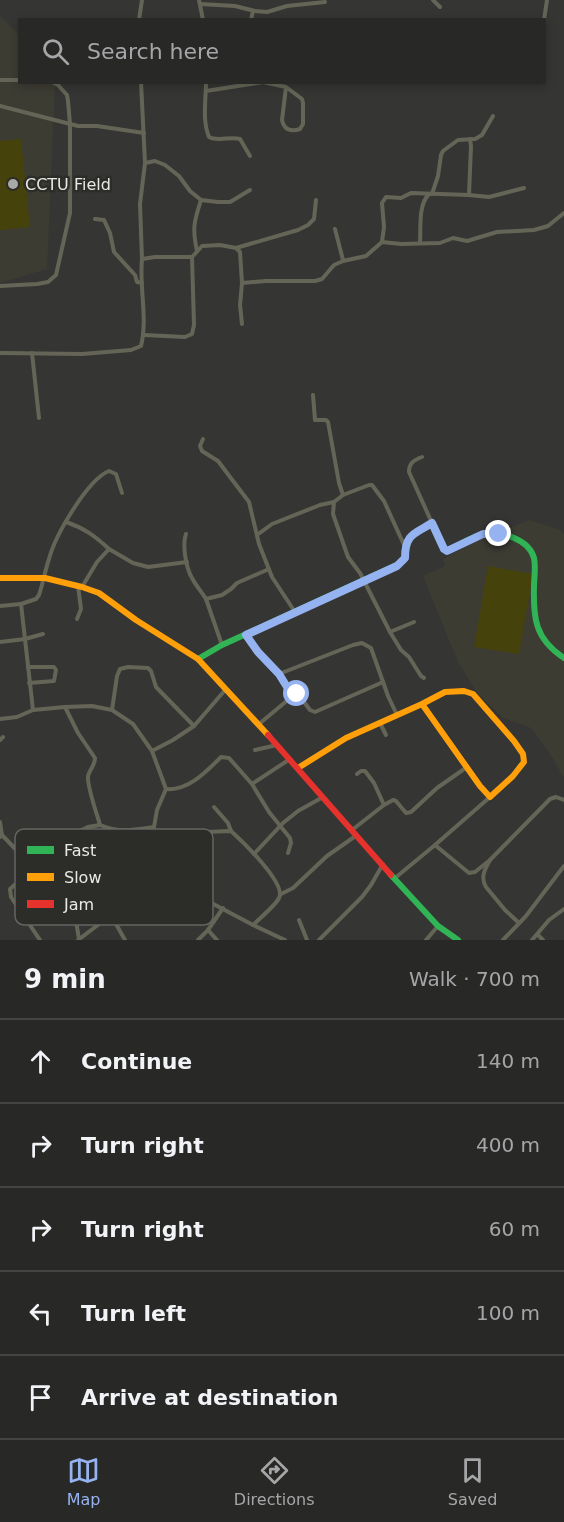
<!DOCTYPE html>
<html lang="en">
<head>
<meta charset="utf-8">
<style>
  :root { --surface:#282826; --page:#30302e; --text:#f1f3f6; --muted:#a5a6a7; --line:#444443; --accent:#95b2f1 }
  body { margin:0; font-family:"DejaVu Sans",sans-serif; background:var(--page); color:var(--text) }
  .stop { position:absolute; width:18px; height:18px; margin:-14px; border:4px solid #95b2f1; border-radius:50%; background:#fff }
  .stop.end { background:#95b2f1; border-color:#fff; box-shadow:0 2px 6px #0008 }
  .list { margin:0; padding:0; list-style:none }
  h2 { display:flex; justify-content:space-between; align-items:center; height:78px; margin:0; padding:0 24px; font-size:26px }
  h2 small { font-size:20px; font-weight:400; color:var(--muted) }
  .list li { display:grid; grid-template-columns:39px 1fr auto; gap:18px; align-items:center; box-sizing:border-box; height:84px; padding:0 24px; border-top:2px solid var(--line) }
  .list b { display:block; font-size:22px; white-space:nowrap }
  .list em { font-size:20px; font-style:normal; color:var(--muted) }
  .icon { flex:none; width:33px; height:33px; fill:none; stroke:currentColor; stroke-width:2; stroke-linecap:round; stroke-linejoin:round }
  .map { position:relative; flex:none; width:564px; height:940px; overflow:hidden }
  .search { position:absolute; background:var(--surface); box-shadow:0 3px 9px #0003; left:18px; right:18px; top:18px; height:66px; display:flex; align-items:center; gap:15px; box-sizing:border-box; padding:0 21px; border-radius:0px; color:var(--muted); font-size:22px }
  .sheet { height:498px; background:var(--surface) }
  nav { display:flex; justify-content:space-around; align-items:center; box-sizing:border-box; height:84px; border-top:2px solid var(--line); background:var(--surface); font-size:16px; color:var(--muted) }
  nav a { display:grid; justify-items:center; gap:3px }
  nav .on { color:var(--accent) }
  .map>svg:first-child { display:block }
  .built { fill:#3d3c33 }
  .green { fill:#46420b }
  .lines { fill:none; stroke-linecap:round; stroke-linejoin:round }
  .street { stroke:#656557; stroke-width:4 }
  .fast { stroke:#30b455; stroke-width:6 }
  .slow { stroke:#ff9f0a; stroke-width:6 }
  .jam { stroke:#e5322d; stroke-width:6 }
  .route { stroke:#95b2f1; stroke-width:8 }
  .poi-dot { fill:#a9a9a7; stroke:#2c2c28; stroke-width:2 }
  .labels { text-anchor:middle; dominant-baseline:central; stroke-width:5; stroke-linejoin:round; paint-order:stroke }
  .poi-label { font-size:16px; fill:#e8e8e6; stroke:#2c2c28; text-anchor:start }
  .key { fill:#2c2c28; stroke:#646461; stroke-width:1.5 }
  .key-label { font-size:16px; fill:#e8e8e6 }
</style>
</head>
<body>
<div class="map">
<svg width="564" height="940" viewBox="0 0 564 940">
  <rect width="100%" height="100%" fill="#353533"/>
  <g class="built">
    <path d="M0,16L19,35L20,82L55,83L47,269L0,283Z"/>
    <path d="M530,520L560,530L564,534V776L562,775L554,760L531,728L503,718L478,694L458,662L423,576L445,566L443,559L484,537Z"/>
  </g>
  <g class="green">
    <path d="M21,139L30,227L0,230V141Z"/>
    <path d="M488,566L533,574L519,654L474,647Z"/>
  </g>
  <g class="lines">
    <g class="street">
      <path d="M199,0L203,20"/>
      <path d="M433,0L440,7"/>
      <path d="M200,4L235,6L255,11L267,12L287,6L325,2"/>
      <path d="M139,20L142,0"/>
      <path d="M251,20L253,11"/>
      <path d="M544,20L547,0"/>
      <path d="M0,80H20"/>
      <path d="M141,82L145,163L140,204L142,259"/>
      <path d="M206,82C206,100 202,120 209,137C218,142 230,136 240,139L250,156"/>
      <path d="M263,82L286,87L302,99L303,103V124L300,129C291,132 284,130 282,120L286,87"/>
      <path d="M206,91L263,82"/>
      <path d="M0,106L78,126H97L144,133"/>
      <path d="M145,163L155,161L165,165L179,176L190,191L201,200L218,202H230L250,190"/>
      <path d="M432,194L438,176L441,155L443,151L458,140L475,139L482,135L493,116"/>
      <path d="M469,195L471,146L470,139"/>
      <path d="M95,219L104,220L110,233L114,252L135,275L137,282L142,283"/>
      <path d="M335,229L343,260"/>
      <path d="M382,242L384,227L382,203L386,197L401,198L411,193L469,195L489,197L524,188"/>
      <path d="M420,243C421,227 418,205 429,194"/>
      <path d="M236,248L240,252L242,283L266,281H315L322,279L334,265L343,261L366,256L382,242L401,244L440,243L453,238L467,241L497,232L534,230L548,226L564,213"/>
      <path d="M197,251C192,228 194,222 201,200"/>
      <path d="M242,283L240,305L242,324"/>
      <path d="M0,286L37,284L48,282L56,275L70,213V124L68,101L67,95L58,85L52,82"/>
      <path d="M144,335L185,337L192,334L194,325L192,257"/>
      <path d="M0,353L82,354L131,350L141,346C148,317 139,288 142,259L155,257H192L202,246L220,245L236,248L298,230L308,225L314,219L316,200"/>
      <path d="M32,353L39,418"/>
      <path d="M203,439L200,446L202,451L218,461L249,502L259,544L272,577L295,612"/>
      <path d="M422,457C414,460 409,463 409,472L432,523"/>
      <path d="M343,495L369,485H372L384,501L405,547"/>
      <path d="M334,502L333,514L348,557L360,573L390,632L401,650L409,657L421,676L424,678"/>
      <path d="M66,522C84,528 95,536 109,549"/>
      <path d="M186,534C182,545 186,568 192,578C196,586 202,592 206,599L222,645"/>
      <path d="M257,535L272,524L320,505L334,502L343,495L339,483L328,422L326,420H315L313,395"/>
      <path d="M82,587L97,562L109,549L133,563L148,567L187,562"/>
      <path d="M206,599L222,595L231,589L237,583L269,569"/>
      <path d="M21,604L36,599L39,595C43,583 45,571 49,559C55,536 87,480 109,471L116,474L122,493"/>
      <path d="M0,606L21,604L25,639L43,634"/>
      <path d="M77,619L81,609L78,586"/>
      <path d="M390,632L414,622"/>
      <path d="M246,635L258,652L279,674L292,695"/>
      <path d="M0,642L25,639L33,710"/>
      <path d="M28,667H54L56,670L54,681L29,683"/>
      <path d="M279,674L353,645L362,643L371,648L388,696L397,715"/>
      <path d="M65,707L78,733L95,758C95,765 90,769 88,776C87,787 97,814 100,825C118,833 135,830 154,827"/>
      <path d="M112,710L117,676L120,669L128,667L148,668L151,671L156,687L194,726"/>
      <path d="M0,719L17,717L33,710L65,707L92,706L112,710L133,724L152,751"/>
      <path d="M380,723L386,735"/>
      <path d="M259,724L295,694H298L310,710L315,712L383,682"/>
      <path d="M0,740L3,737"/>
      <path d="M255,750L277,745"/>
      <path d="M357,774L361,771H365L374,783L384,805"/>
      <path d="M252,784L290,759"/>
      <path d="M166,789C188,791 206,772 221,757L229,758L252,784L269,812L290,838L291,843L288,853"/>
      <path d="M214,807L228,823L231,831"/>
      <path d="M0,822L2,835L0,837"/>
      <path d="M352,830L384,805L393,800L396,801L406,813L411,812L437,788L467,767"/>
      <path d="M154,834L231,831C242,841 287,884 279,898C275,906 261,917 253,925"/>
      <path d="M2,835L44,879L76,921L79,939"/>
      <path d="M435,845L469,873L475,872L490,860"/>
      <path d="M254,854L283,823L298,811L323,797"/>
      <path d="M395,878L435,845L490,797"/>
      <path d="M153,880L154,827L157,810L166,789L152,751L173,740L194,726L226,689"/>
      <path d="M281,894L293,888L327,856L357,835"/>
      <path d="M111,915L125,940"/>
      <path d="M299,920L307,940"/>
      <path d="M519,923L505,910L486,887C480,877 485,869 490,860L550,799L556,797L564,800"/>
      <path d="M208,930L217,940"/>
      <path d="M538,935L543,940"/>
      <path d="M40,940L11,897L10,889L18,882L36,846L64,838L88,827L100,825"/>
      <path d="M78,940L111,915L153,880H168L253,925L285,940"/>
      <path d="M198,940L208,930L223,908"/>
      <path d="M319,940L362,897L371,885L383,864"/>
      <path d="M426,940L438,926"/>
      <path d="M503,940L526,916L564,866"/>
      <path d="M532,940L549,920L564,909"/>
    </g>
    <g class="fast">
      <path d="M198,659L222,645L397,565L405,558C406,536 414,533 432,523L446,551C459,546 470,537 484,534C501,531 529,539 534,558C536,567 534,577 534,586C533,618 535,639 564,658"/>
      <path d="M391,875L438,926L458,940"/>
    </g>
    <g class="slow">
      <path d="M0,578H45L82,587L99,593L136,620L198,659L268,735"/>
      <path d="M298,768L346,738L422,704L445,692L464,691L473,694L514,741L523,754L524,762L513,776L490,797L480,786L422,704"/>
    </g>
    <path class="jam" d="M268,735L391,875"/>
  </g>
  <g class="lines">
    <path class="route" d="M297,694L292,695L279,674L258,652L246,635L397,566L405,558C405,534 414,534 432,523L444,549L447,551L483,534H499"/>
  </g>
  <circle class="poi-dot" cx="13" cy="184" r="6"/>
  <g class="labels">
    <g class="poi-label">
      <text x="25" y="184">CCTU Field</text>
    </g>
  </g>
  <rect x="15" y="829" width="198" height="96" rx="9" class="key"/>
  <rect x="27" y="846" width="27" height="8" fill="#30b455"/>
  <rect x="27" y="873" width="27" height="8" fill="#ff9f0a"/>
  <rect x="27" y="900" width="27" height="8" fill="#e5322d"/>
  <g class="key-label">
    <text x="64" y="856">Fast</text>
    <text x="64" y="883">Slow</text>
    <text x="64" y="910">Jam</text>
  </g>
</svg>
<div class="stop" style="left:297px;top:694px"></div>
<div class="stop end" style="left:499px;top:534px"></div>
<div class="search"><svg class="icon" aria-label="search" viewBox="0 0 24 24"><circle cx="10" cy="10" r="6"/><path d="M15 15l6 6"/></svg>Search here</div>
</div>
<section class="sheet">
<h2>9 min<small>Walk · 700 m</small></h2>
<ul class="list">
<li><svg class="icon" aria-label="ahead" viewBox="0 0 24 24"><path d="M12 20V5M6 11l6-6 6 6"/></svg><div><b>Continue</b></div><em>140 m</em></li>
<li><svg class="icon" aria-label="right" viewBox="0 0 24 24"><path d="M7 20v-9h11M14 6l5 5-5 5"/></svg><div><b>Turn right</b></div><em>400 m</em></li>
<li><svg class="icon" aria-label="right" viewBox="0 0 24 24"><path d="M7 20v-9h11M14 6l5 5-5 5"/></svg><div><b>Turn right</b></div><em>60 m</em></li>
<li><svg class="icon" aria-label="left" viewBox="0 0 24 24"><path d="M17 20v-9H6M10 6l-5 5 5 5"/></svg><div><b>Turn left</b></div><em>100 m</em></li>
<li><svg class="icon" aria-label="arrive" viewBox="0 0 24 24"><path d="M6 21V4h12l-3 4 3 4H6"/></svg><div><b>Arrive at destination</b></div></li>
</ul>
</section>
<nav>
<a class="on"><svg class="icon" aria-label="map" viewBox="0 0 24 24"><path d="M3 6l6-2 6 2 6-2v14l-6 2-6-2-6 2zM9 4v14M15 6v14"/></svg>Map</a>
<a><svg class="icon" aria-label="directions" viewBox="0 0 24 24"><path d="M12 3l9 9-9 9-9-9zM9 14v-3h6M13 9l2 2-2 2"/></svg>Directions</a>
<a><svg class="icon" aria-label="saved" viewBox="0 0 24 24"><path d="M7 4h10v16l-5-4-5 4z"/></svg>Saved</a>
</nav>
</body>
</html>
